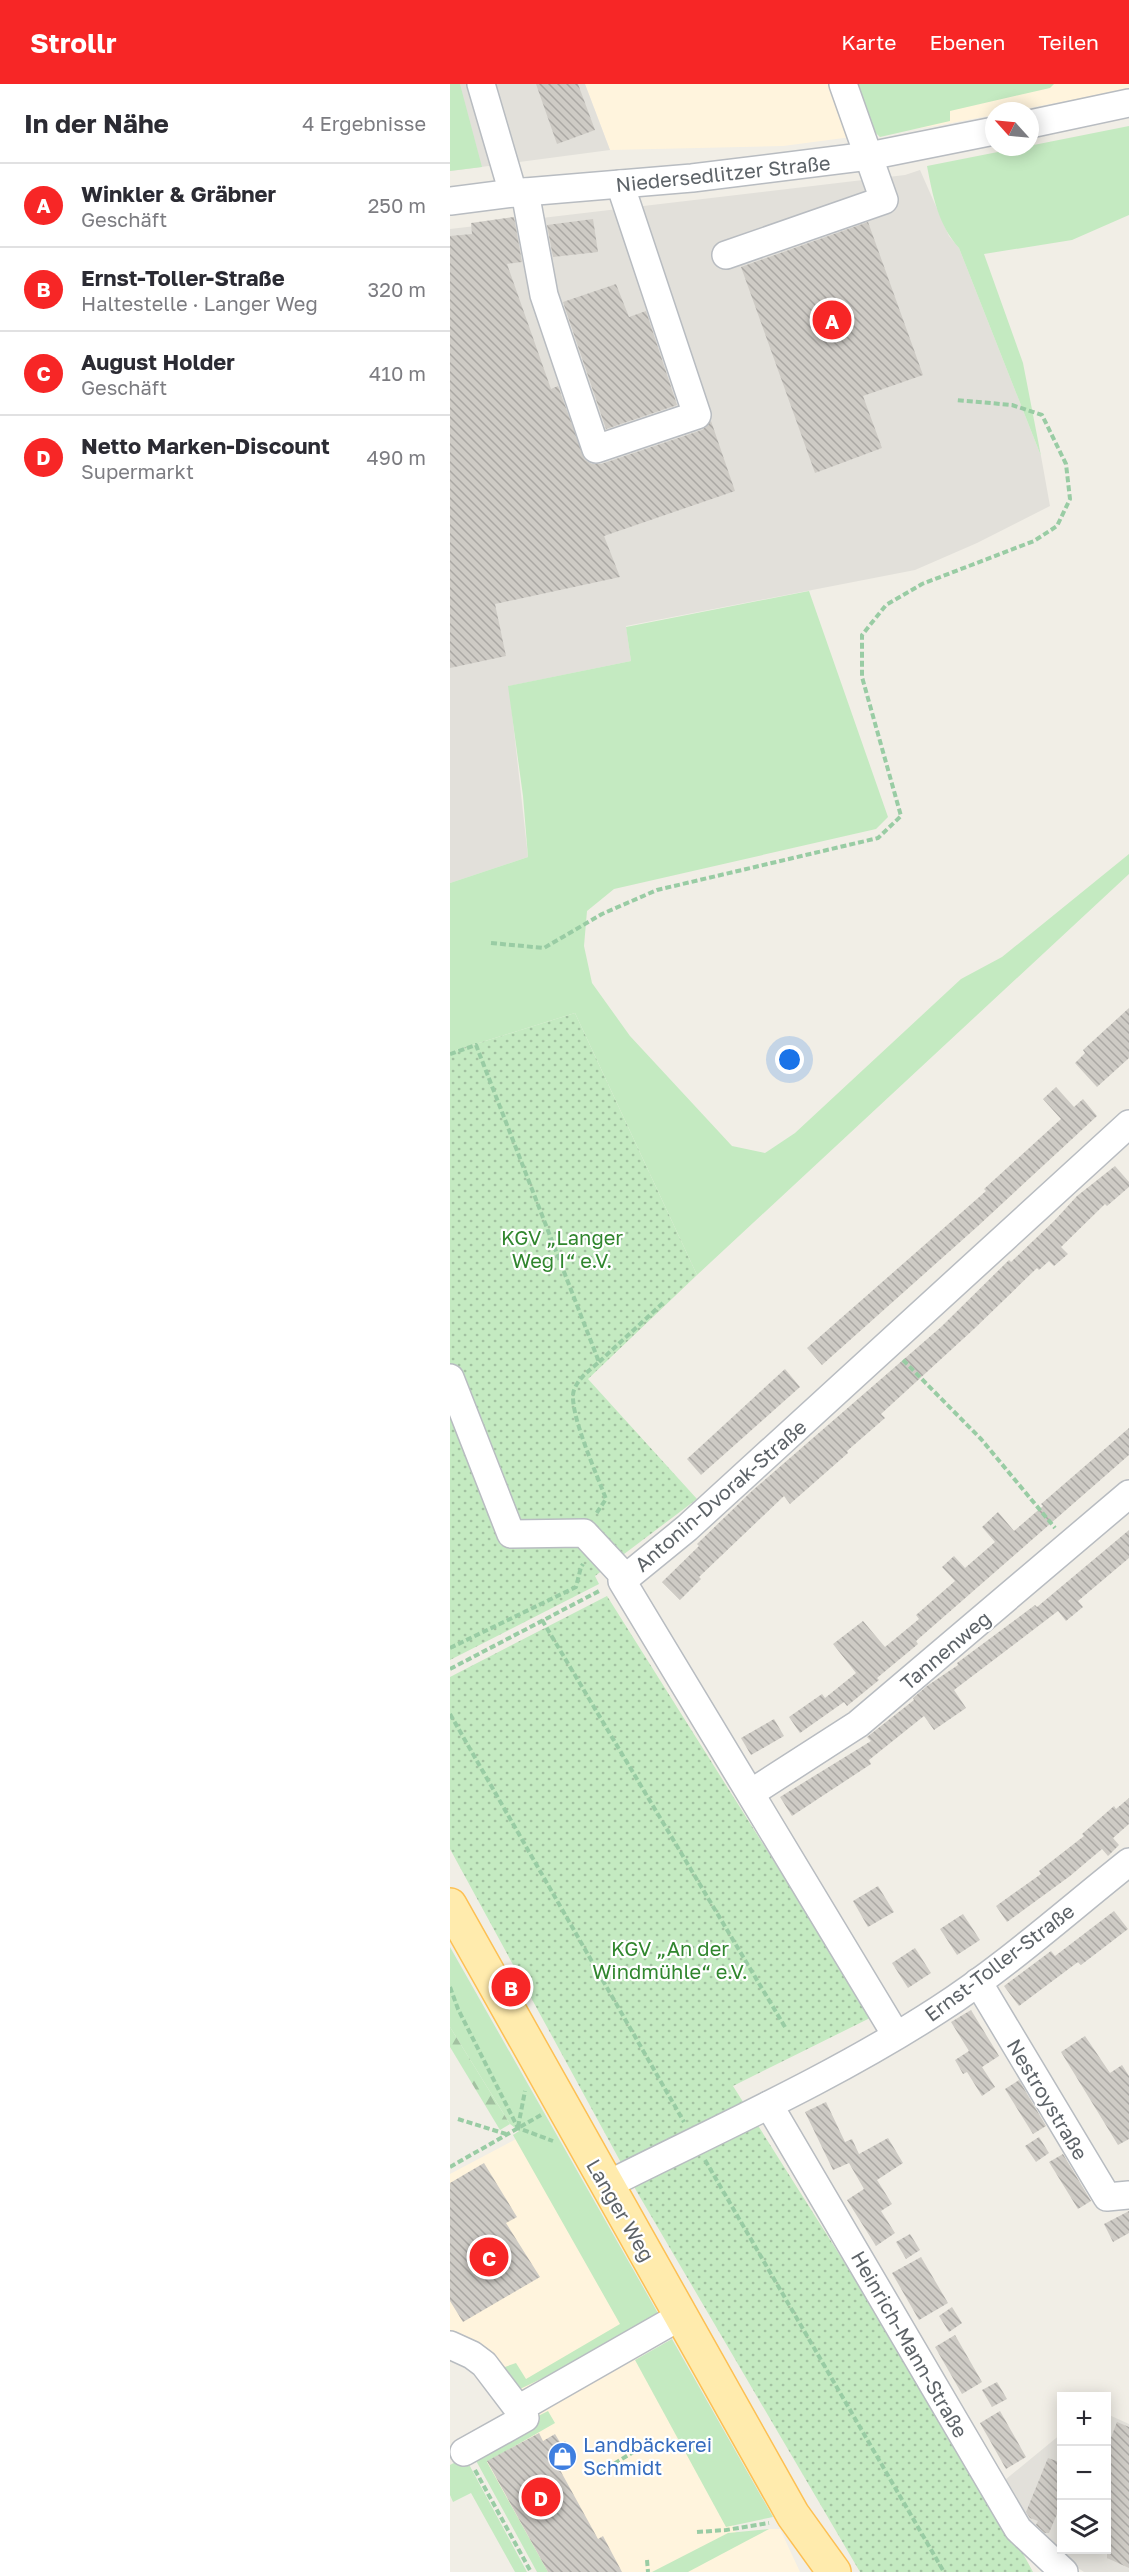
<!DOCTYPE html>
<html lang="de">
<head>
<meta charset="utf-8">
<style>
  :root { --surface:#fff; --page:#f2f2f3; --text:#2b2b33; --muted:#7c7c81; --line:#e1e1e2; --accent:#f72626 }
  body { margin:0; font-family:"Golos Text",sans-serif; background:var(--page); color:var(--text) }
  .controls { position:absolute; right:18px; bottom:18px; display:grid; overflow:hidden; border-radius:0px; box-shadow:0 3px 15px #0003 }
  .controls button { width:54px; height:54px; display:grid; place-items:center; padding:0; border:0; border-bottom:2px solid var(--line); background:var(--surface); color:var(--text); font:30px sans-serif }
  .compass { position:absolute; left:535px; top:18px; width:54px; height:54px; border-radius:50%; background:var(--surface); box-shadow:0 3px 15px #0003; rotate:297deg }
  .you { position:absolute; left:340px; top:976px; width:21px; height:21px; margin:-15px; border:4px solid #fff; border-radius:50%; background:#1a73e8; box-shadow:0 0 0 9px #1a73e833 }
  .badge { display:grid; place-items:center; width:39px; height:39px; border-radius:50%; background:var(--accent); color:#fff; font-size:20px; font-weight:700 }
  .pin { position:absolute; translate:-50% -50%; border:3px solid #fff; box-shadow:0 2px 6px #0006 }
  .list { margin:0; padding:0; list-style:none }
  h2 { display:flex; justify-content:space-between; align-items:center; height:78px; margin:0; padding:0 24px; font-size:26px }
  h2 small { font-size:20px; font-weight:400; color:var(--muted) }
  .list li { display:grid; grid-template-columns:39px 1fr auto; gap:18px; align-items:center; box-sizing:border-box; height:84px; padding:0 24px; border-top:2px solid var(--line) }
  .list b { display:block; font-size:22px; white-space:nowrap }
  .list p { margin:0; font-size:20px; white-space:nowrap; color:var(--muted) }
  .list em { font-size:20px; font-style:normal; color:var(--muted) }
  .icon { flex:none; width:33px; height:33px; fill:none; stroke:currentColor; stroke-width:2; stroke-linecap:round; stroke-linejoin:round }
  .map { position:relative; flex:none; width:679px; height:2488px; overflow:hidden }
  header { display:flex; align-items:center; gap:36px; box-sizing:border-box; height:84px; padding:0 30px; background:var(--accent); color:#fff }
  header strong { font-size:28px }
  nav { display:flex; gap:33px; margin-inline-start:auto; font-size:21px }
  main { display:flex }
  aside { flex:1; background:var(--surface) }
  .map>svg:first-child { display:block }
  .commercial { fill:#fff4dd }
  .industrial { fill:#e2e0da }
  .green { fill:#c4eac1 }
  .forest { fill:url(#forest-firs) }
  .garden { fill:url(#garden-dots) }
  .building { fill:url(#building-back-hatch) }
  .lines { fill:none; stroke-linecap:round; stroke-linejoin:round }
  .minor-casing { stroke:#b8bcc1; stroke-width:30 }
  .major-casing { stroke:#fdc053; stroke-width:36 }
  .path { stroke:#99cca4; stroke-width:4; stroke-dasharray:6 3; stroke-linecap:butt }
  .minor { stroke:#fff; stroke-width:27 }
  .major { stroke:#ffebad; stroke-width:33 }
  .labels { text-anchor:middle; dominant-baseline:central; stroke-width:4.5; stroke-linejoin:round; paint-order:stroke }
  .street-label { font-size:20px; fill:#5d6368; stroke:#fff }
  .park-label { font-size:20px; fill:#30862e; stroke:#fff }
  .shop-label { font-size:20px; fill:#366cbe; stroke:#fff; text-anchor:start }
</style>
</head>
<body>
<header>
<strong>Strollr</strong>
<nav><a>Karte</a><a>Ebenen</a><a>Teilen</a></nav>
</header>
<main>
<aside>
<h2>In der Nähe<small>4 Ergebnisse</small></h2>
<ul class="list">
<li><span class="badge">A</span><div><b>Winkler &amp; Gräbner</b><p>Geschäft</p></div><em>250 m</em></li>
<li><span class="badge">B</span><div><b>Ernst-Toller-Straße</b><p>Haltestelle · Langer Weg</p></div><em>320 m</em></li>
<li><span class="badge">C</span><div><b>August Holder</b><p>Geschäft</p></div><em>410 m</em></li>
<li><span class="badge">D</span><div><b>Netto Marken-Discount</b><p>Supermarkt</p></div><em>490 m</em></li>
</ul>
</aside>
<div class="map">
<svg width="679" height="2488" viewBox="0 0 679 2488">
  <defs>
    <pattern id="forest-firs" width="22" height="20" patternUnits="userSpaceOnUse" patternTransform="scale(1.5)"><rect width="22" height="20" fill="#c4eac1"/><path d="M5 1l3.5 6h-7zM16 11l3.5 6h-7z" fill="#a2c1a1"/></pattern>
    <pattern id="garden-dots" width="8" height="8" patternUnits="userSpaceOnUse" patternTransform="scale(1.5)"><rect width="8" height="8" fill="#c4eac1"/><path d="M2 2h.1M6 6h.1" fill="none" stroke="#a2c1a1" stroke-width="1.8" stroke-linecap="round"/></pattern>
    <pattern id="building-back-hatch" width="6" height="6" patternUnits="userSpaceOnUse" patternTransform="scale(1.5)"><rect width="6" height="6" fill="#cecbc5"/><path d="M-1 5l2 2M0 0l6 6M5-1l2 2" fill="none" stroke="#aaa8a4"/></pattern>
  </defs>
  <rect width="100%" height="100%" fill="#f1eee6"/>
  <g class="commercial">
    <path d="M135,0H679V5L563,27H544V31L485,42L333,62L160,66Z"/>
    <path d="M66,2055L265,2403L291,2459L319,2445H330L350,2488H91L26,2372L90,2335L62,2293L32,2264L0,2248V2090Z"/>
  </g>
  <g class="industrial">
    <path d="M0,0H135L160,66L0,87Z"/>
    <path d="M470,86L499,152L509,164L591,372L600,422L527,459L465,486L176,542L181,577L59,602L78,773L0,799V145L455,91Z"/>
    <path d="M657,2330L679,2340V2488H634L585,2455L550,2400L611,2350L612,2466H656Z"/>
  </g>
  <g class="green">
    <path d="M0,0H10L32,83L0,87Z"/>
    <path d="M401,0H604L600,4L500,27V37L430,53L415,39Z"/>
    <path d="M679,42V131L622,156L534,170L573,279L591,372L509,164C488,140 483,113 477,82Z"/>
    <path d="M359,507L438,733L426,745L164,805L137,827L134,862L142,899L180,952L282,1062L315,1069L345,1049L511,895L552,873L679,770V790L247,1191L125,929L0,968V799L78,773L73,712L58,602L181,577L176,543Z"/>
    <path d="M0,1863L209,2231L106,2290L93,2294L70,2305L52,2284L66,2279L76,2295L170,2240L63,2051L69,2047L60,2040L0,1943Z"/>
    <path d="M222,2255L323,2433L276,2443L185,2276Z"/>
    <path d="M98,2327L105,2339L37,2378L98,2488H87L24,2373L90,2336L88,2332Z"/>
    <path d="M15,2373L77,2488H65L21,2409L3,2418L0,2411V2381Z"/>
    <path d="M319,2445L238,2488H202L278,2449Z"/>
  </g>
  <path class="forest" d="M0,1943L60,2040L50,2046L0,1963Z"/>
  <g class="garden">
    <path d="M125,929L247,1191L138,1295L247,1415L145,1492L149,1500L0,1576V968Z"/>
    <path d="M157,1512L422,1933L283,2002L540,2409L583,2488H410L187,2108L0,1765V1593Z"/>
  </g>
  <g class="building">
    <path d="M86,0H128L145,46L107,60Z"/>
    <path d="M64,133L72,178L57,180L101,305L108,302L135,376L142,380H151L252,346L261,337L285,407L154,452L170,493L45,520L56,572L0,584V152L22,150L21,139Z"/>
    <path d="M143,135L148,168L103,173L97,141Z"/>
    <path d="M418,138L473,291L413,312L432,364L365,389L291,183Z"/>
    <path d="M166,200L179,233L196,227L227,321L156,345L113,218Z"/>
    <path d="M679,924V974L647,1003L625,979L635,969L633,966Z"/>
    <path d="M606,1003L624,1023L633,1015L647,1032L528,1142L372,1281L357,1264L536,1107L534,1105L611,1035L593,1015Z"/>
    <path d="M665,1082L679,1098V1103L657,1122L655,1120L611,1163L618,1170L604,1182L599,1177L589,1186L587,1184L525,1244L431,1330L435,1334L397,1367L398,1369L340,1420L334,1412L249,1493L251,1495L230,1516L212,1498L249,1462L247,1460L303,1406L491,1243L559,1176L561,1178L605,1136L627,1112Z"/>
    <path d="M335,1285L350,1303L251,1391L237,1375Z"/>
    <path d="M679,1344V1371L466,1557L468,1560L427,1594L429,1596L397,1622L394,1618L350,1649L339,1633L372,1610L375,1614L406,1589L383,1560L413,1537L435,1563L469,1535L466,1531L505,1497L492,1483L504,1472L515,1484L545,1458L532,1443L548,1428L564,1447L593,1422L591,1420Z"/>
    <path d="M679,1446V1474L628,1517L633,1523L616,1537L608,1527L504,1606L516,1624L484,1646L474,1632L419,1676L421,1680L342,1732L330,1713L421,1657L417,1653L464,1616L463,1614L477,1602L508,1581L507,1579L585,1521L587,1523Z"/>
    <path d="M324,1635L334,1652L301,1671L291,1654Z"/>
    <path d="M679,1714V1740L663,1754L669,1761L658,1772L652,1765L620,1792L557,1838L546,1822L591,1790L589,1787L634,1752L632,1750L664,1722L666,1725Z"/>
    <path d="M428,1802L444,1828L418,1843L403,1817Z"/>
    <path d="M664,1827L678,1845L631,1881L628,1878L569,1922L554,1902L601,1867L605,1872Z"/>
    <path d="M513,1830L530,1856L507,1871L490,1845Z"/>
    <path d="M465,1864L481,1889L458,1904L442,1879Z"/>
    <path d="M521,1926L549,1972L532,1983L545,2003L532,2012L517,1988L513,1990L505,1976L519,1967L501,1938Z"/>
    <path d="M635,1952L660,1989L672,1981L679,1992V2055L668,2061L611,1968Z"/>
    <path d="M569,1996L596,2042L583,2050L555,2005Z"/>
    <path d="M376,2018L395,2058L402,2055L409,2070L438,2054L453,2079L427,2096L442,2120L431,2127L445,2149L426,2162L397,2116L414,2105L399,2079L383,2086L355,2028Z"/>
    <path d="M589,2053L599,2069L586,2078L575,2062Z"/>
    <path d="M613,2070L641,2117L628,2125L599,2078Z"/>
    <path d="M34,2079L67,2133L56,2139L90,2193L13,2238L0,2217V2099Z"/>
    <path d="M679,2127V2149L663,2158L654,2140Z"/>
    <path d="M460,2150L470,2166L456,2175L446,2158Z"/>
    <path d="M471,2173L498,2219L469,2236L442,2189Z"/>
    <path d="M502,2223L512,2239L499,2248L489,2232Z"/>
    <path d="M505,2251L532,2298L512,2310L485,2263Z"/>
    <path d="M547,2298L557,2315L542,2323L532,2306Z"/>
    <path d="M550,2327L576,2373L556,2385L530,2339Z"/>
    <path d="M667,2338L679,2343V2484L657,2474V2364Z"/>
    <path d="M89,2349L93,2357L105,2350L111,2360L115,2357L126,2377L110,2386L148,2455L153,2452L172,2488H98L37,2377Z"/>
    <path d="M598,2374L612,2379V2418L599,2449H595L586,2441L588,2437L580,2434L576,2428Z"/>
  </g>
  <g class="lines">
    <defs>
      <g id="minor">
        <path d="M31,0L63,109"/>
        <path d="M580,40L679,19"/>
        <path d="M75,108L94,211L146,365L247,331L170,100"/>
        <path d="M0,117L63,109L242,94L419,72L544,47"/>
        <path d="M276,171L434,116L393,0"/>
        <path d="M0,1294L61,1450L134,1449L176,1494"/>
        <path d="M301,1709L408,1640L679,1410"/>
        <path d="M528,1898L657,2113L679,2111"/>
        <path d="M446,1951L172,1497L237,1444L679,1040"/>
        <path d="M319,2021L568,2445L614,2488"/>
        <path d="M157,2101C268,2045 383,1994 488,1926C555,1883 616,1828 679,1778"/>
        <path d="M0,2261L22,2271L34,2280L75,2334L14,2368"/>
        <path d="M70,2324L231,2232"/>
      </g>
      <path id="major" d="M0,1821L343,2431L384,2488"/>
    </defs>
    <use href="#minor" class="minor-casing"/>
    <use href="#major" class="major-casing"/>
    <g class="path">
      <path d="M41,859L94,864L152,830L207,806L428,754L451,732L412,593V551L436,521L472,500L584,457L607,442L620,415L616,380L592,331L562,321L506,316"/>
      <path d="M0,970L26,961L149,1278C139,1287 129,1293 124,1306C117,1325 148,1393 156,1415L146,1430"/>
      <path d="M453,1276L531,1355L605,1444"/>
      <path d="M149,1278L214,1218"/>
      <path d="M92,1536L335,1943"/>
      <path d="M0,1564L126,1503L131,1483L133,1480"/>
      <path d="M0,1585L151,1506"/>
      <path d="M0,1630L234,2038"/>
      <path d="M0,1903L8,1925L68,2044L103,2057"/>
      <path d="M8,2035L56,2050"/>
      <path d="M68,2043L75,2007"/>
      <path d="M255,2076L494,2488"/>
      <path d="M0,2083L91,2031"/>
      <path d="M25,2386L81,2488"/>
      <path d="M149,2389L198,2359"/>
      <path d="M247,2448L276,2446L319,2439"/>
      <path d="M197,2476L198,2488"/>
    </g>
    <use href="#minor" class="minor"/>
    <use href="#major" class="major"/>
  </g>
  <defs>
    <symbol id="shop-disc" viewBox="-11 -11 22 22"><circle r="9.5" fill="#3f7fe0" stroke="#fff"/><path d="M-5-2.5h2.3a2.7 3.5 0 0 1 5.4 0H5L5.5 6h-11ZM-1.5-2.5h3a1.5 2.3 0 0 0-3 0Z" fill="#fff"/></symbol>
  </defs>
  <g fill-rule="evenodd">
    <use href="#shop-disc" x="96" y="2356" width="33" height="33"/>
  </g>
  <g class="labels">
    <g class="street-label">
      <text transform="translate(273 89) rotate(-6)">Niedersedlitzer Straße</text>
      <text transform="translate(270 1411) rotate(-41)">Antonin-Dvorak-Straße</text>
      <text transform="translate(495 1566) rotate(-40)">Tannenweg</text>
      <text transform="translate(549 1878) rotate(-37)">Ernst-Toller-Straße</text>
      <text transform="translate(598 2015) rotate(59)">Nestroystraße</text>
      <text transform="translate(171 2126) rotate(60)">Langer Weg</text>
      <text transform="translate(460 2260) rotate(60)">Heinrich-Mann-Straße</text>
    </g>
    <g class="park-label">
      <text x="112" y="1153">KGV „Langer<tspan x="112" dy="23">Weg I“ e.V.</tspan></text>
      <text x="220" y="1864">KGV „An der<tspan x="220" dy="23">Windmühle“ e.V.</tspan></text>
    </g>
    <g class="shop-label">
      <text x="133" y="2360">Landbäckerei<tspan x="133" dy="23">Schmidt</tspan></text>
    </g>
  </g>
</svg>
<div class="controls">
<button>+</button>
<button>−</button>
<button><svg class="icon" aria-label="layers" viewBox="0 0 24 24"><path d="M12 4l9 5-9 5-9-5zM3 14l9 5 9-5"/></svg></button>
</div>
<svg class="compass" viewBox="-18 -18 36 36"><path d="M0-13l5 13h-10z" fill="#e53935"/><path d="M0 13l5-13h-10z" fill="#7c7c81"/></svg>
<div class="you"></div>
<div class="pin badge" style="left:382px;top:236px">A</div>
<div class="pin badge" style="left:61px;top:1903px">B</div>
<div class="pin badge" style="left:39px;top:2173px">C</div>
<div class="pin badge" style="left:91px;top:2413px">D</div>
</div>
</main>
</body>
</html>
